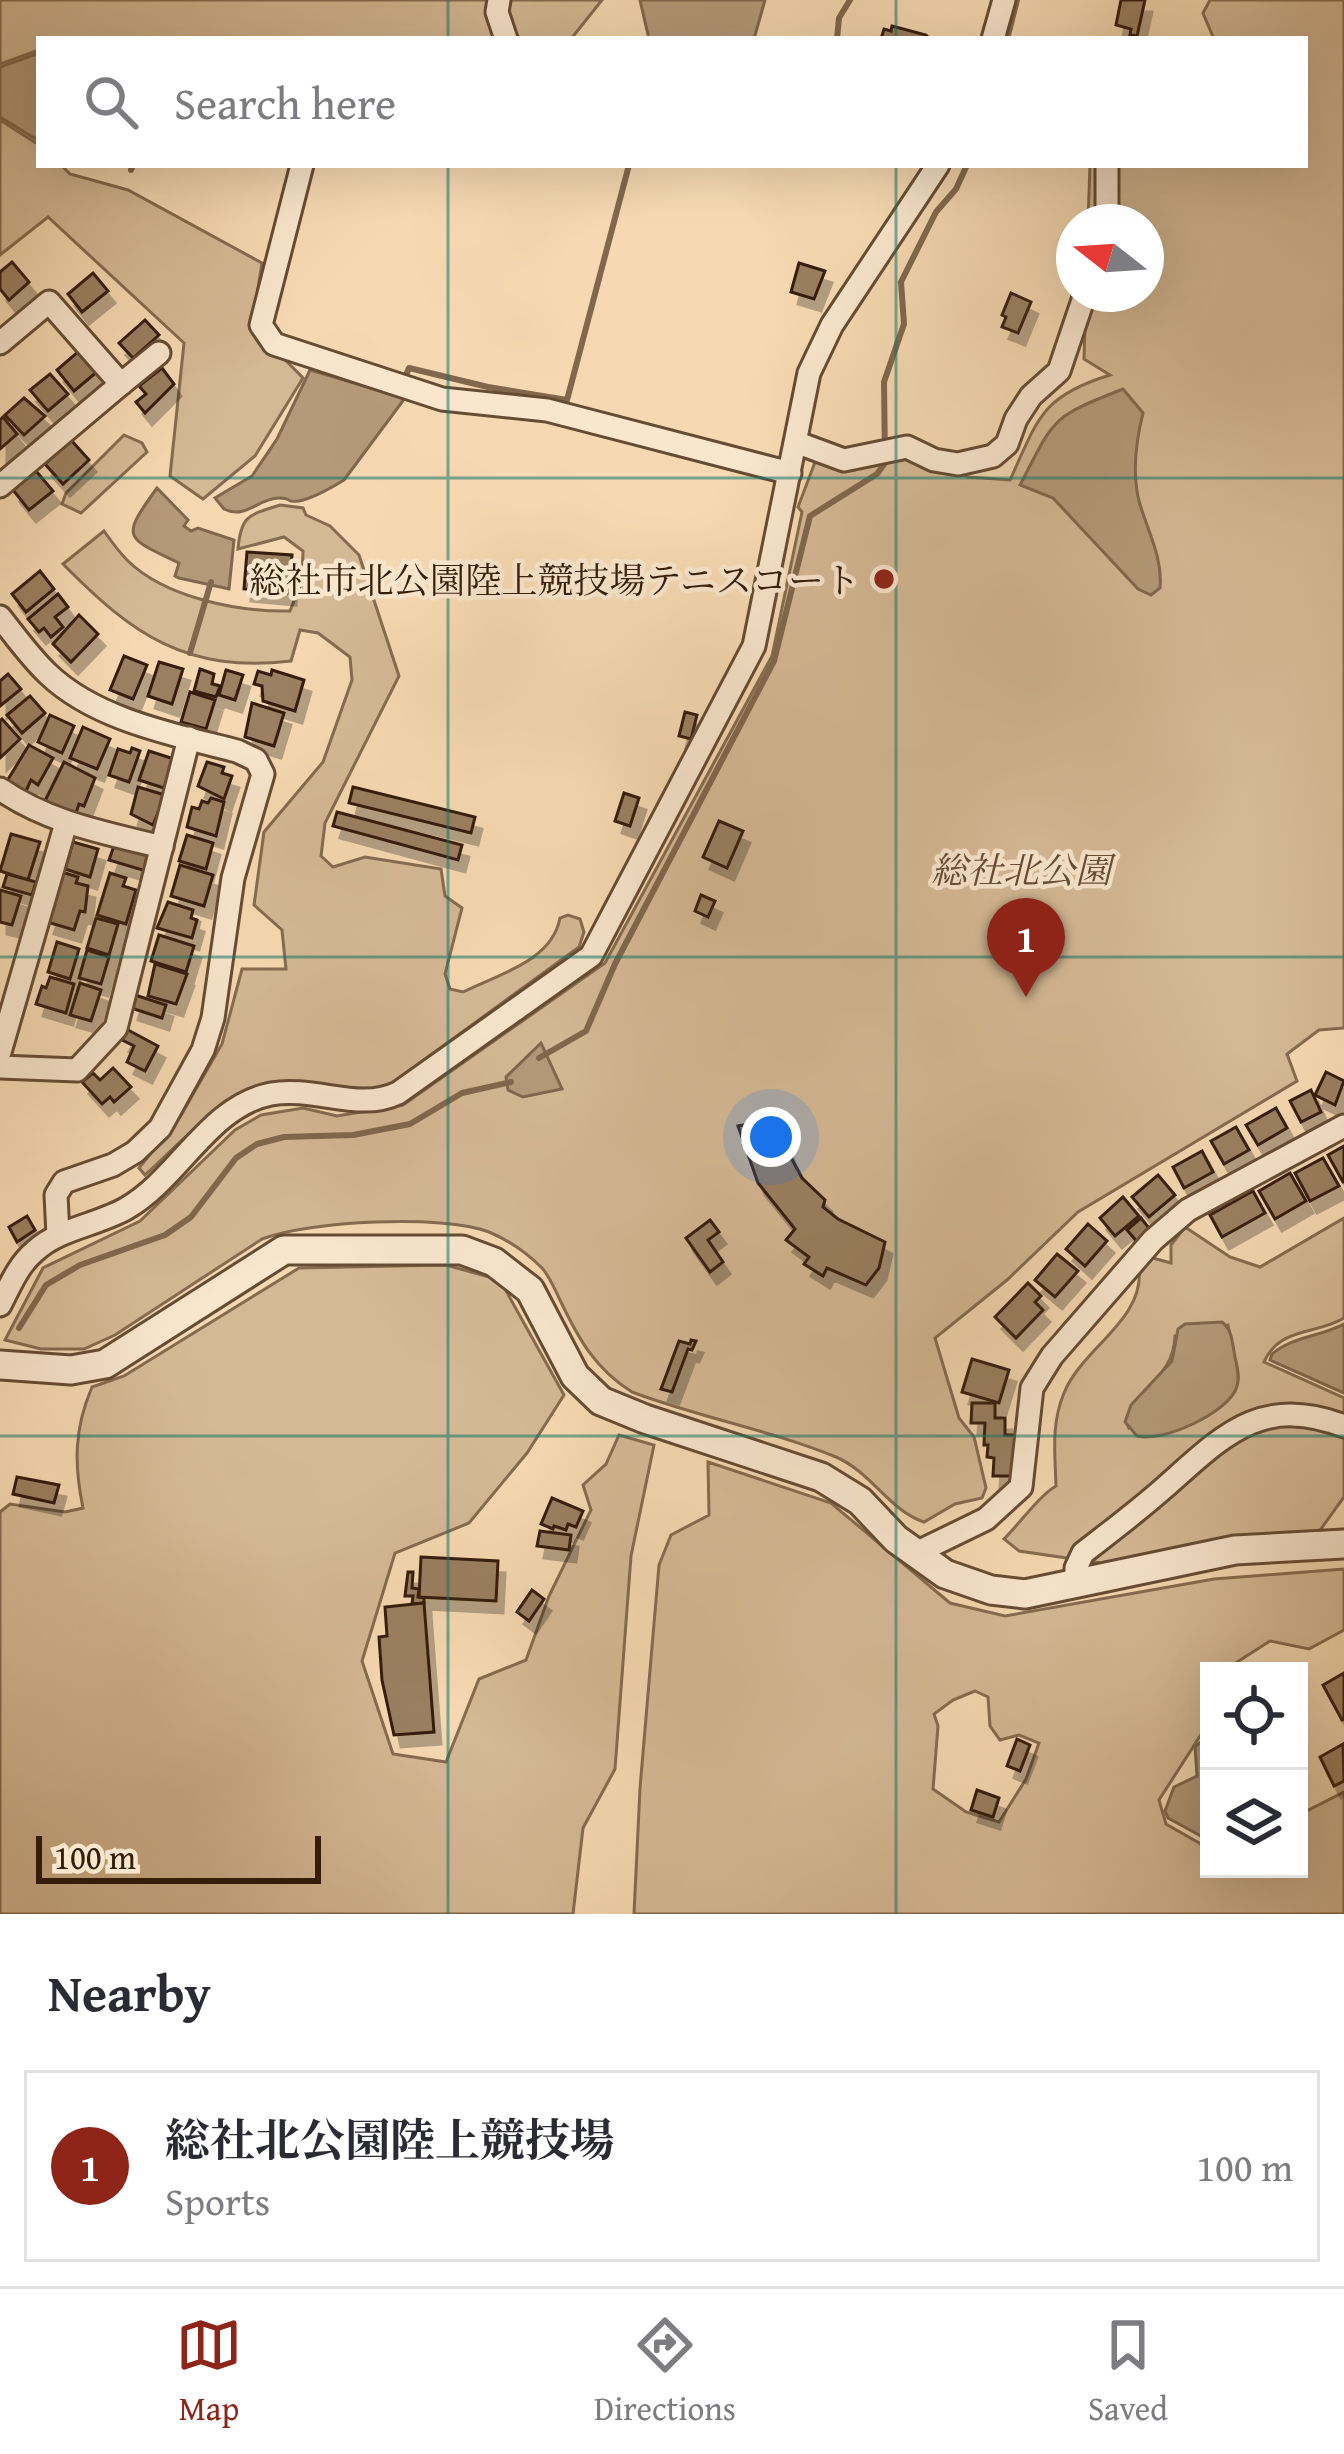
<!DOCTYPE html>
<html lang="en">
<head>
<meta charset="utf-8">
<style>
  :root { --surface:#fff; --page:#f7f7f7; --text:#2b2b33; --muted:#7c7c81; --line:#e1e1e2; --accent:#8f2418 }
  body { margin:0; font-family:"Gentium Book Plus","Noto Serif JP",serif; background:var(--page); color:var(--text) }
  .controls { position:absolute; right:36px; bottom:36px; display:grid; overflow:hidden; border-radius:0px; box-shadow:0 12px 48px #0002 }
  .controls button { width:108px; height:108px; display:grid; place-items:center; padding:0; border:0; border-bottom:3px solid var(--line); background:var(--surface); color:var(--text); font:60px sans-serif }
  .compass { position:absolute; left:1056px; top:204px; width:108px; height:108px; border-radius:50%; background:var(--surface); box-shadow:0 12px 48px #0002; rotate:287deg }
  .scale { position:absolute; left:36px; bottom:30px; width:285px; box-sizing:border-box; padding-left:12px; border:6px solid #361d09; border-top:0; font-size:33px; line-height:42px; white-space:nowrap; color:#361d09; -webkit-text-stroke:9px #f9e6cd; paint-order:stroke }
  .you { position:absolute; left:771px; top:1137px; width:42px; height:42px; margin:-30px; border:9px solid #fff; border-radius:50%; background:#1a73e8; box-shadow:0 0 0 18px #1a73e833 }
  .badge { display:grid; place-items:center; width:78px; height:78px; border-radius:50%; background:var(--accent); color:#fff; font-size:39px; font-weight:700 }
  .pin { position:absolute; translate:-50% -99px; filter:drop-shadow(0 3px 6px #0008) }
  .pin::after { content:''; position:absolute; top:63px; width:42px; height:36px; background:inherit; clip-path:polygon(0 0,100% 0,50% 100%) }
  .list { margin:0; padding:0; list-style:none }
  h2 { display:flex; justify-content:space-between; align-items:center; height:156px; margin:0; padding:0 48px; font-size:51px }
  h2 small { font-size:39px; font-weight:400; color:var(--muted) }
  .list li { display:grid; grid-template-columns:78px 1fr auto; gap:36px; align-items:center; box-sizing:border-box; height:192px; margin:0 24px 24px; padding:0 24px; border:3px solid var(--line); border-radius:0px }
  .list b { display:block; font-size:45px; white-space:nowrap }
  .list p { margin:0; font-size:39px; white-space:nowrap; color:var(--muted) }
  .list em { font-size:39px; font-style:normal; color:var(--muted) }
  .icon { flex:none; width:66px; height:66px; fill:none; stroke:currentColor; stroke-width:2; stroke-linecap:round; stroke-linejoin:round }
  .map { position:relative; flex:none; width:1344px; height:1914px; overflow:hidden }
  .search { position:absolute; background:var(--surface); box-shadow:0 12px 48px #0002; left:36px; right:36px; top:36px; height:132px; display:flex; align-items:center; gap:30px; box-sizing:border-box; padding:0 42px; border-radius:0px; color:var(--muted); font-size:45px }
  .sheet { height:372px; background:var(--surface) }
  nav { display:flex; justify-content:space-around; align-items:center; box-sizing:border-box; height:168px; border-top:3px solid var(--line); background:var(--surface); font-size:33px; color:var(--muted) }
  nav a { display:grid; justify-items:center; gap:6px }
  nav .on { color:var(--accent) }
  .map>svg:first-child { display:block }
  .green { fill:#d5b995; stroke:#866b4f; stroke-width:3; fill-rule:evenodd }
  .water { fill:#b59979; stroke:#82674c; stroke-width:3 }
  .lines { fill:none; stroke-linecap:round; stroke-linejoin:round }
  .stream { stroke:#82674c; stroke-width:6 }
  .building { fill:#9a7f61; stroke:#361d09; stroke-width:3; filter:url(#shadow) }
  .minor-casing { stroke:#664c33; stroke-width:27 }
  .tertiary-casing { stroke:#664c33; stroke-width:33 }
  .minor { stroke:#f9e6cd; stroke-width:21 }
  .tertiary { stroke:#f9e6cd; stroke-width:27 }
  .grid { fill:none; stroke:#0f766e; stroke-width:3; stroke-opacity:0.55 }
  .poi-dot { fill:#8f2418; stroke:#f9e6cd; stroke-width:4.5 }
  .labels { text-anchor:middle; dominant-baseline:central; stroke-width:9; stroke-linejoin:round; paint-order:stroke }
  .poi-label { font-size:36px; fill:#361d09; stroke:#f9e6cd; text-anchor:end }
  .park-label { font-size:36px; font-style:italic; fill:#664c33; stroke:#f9e6cd }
</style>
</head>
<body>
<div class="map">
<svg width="1344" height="1914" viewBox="0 0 1344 1914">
  <defs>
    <filter id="shadow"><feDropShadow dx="7" dy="12" stdDeviation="0" flood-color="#0004"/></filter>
  </defs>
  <rect width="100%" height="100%" fill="#f6d9b2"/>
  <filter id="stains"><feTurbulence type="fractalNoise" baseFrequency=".00167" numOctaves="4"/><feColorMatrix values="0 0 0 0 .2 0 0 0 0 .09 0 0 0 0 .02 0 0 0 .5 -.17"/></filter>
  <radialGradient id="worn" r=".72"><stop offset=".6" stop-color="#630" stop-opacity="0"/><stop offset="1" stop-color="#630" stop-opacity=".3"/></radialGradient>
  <g class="green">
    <path d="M0,0H602L571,39H39V50L0,64Z"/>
    <path d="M1210,0H1344V1028L1319,1030L1287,1054L1297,1081L1078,1212L1007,1280L935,1338L959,1418L974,1437L986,1488L982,1498L955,1504L924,1522C890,1511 871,1472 836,1457C770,1430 698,1417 632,1392C595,1369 578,1338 560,1300C555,1290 550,1277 542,1268C528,1254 508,1240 489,1232C442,1214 309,1221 262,1239L115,1335L84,1349H41L5,1340L43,1268L140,1221L235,1130L261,1115L303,1108L337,1116L403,1105L605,963L772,656L802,512L798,507L817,457H910L968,477L1010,480C1038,419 1041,396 1110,375L1084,359L1086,294H1146V222H1088L1090,165H1305V39H1214L1203,13Z"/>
    <path d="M0,120L39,145V165H61L70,174L128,190L262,263L252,326L303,378L255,456L203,499L170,476L184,343L48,217L0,255Z"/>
    <path d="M124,435L142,443L147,452L81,513L62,504L66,493Z"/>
    <path d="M280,505L303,508L306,515L330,526L359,555L399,676L325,823L321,856L333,867L365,857L441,869L445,896L462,908L445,974L450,989L463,992C499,974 552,961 560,918L568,915L580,919L584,932L579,947L377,1094C353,1090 327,1083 302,1082C234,1081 191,1133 145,1175L139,1168L180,1117L222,1044L242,969H286L282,930L254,905L264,832L323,762L352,680L350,657L318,633L300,630L291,661C186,673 133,635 63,564L104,531C111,541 119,552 128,561C166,598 239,612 290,611L302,581L303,551L284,537L238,549C241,514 250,515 280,505Z"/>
    <path d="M1344,1218V1318C1316,1335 1279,1327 1264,1362L1344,1398V1497L1318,1533L1181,1548L1101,1563L1019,1551L1004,1539C1020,1523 1039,1496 1056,1486C1055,1453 1051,1424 1064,1393C1082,1348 1145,1320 1139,1268L1149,1257L1171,1263V1245L1185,1227L1230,1257L1260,1267ZM1228,1325L1238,1378L1129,1428L1126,1422C1138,1385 1173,1379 1175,1336Z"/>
    <path d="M446,1265L500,1280L564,1395L527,1453L469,1523L395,1553L362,1661L393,1754L446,1762L479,1679L526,1660L549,1596L591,1510L583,1485L606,1464L619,1435L654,1445L631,1556L615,1769L583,1828L573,1914H0V1512L10,1504L65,1512L83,1508C74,1464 74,1429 92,1387L124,1376L299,1268Z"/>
    <path d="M708,1462L831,1503L950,1603L1005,1616L1214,1579L1344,1569V1630L1309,1649L1270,1641L1223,1671H1209V1722L1159,1800L1166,1824L1201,1844L1209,1839V1869H1299V1815L1344,1792V1914H634L640,1788L659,1565L671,1535L709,1515ZM975,1691L988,1697L990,1726L1000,1740L1019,1735L1039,1743L1026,1779L999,1822L966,1812L933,1789L938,1726L934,1714L953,1700Z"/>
  </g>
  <g class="water">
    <path d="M640,0H765L754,39H649Z"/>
    <path d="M39,53V141L0,117V67Z"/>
    <path d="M310,370L405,398L344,480C331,488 314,498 299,501C284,503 294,498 279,498C258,498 246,520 224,509L215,498L252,476L277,439Z"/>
    <path d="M1123,389L1143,413C1136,441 1132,473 1139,501C1147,530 1163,557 1160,588L1151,595L1138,589L1053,498L1020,485C1056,416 1050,418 1123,389Z"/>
    <path d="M157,488L188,520L184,526L191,531L198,528L234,540L229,589L179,578L175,576L179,563C125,537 120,539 157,488Z"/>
    <path d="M541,1043L562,1089L523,1097L508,1090L506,1077Z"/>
    <path d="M1222,1322C1233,1331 1232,1343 1235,1357C1237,1366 1240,1377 1237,1386C1230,1413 1161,1443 1137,1436L1125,1422L1131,1405L1172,1361L1178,1329L1185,1324Z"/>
    <path d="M1344,1324V1393L1270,1360L1272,1354C1294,1336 1319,1337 1344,1324Z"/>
    <path d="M1209,1735V1832L1201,1836L1168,1818L1165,1811L1174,1787L1197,1776L1195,1747Z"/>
  </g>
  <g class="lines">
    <g class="stream">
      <path d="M837,39L839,18L850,0"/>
      <path d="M1007,39L1017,0"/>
      <path d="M131,170L133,165"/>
      <path d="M404,380L409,368L488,387L567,400L629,165"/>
      <path d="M190,653L211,582"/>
      <path d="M539,1058L586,1031L615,964L774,661L810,516L877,474L885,463L884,382L904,324L901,282L936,212L956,189L967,165"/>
      <path d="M19,1328L46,1285L80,1265L165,1235L191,1217L236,1158L257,1144L284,1137L353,1135L410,1124L462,1093L511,1082"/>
    </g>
  </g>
  <g class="building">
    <path d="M1121,0H1145L1137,36L1130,35L1131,29L1116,25Z"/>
    <path d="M892,26L926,35L930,39H881L884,29L891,31Z"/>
    <path d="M12,262L29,282L9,300L0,289V272Z"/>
    <path d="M799,263L825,271L814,299L791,292Z"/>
    <path d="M93,273L108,291L82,312L68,294Z"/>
    <path d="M1011,293L1031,302L1018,333L1002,327L1006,317L1002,315Z"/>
    <path d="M145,320L159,335L133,358L119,343Z"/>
    <path d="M80,350L98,371L74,391L57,370Z"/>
    <path d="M162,368L174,384L145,413L136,402L146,394L139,386Z"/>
    <path d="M50,374L68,394L48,411L30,390Z"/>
    <path d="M24,398L45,416L24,435L5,415Z"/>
    <path d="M3,417L17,434L0,449V420Z"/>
    <path d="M71,440L89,460L63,484L45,464Z"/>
    <path d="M36,471L53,491L29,510L13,490Z"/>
    <path d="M247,552L292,555L289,593L244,589Z"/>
    <path d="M40,571L54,589L26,612L12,594Z"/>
    <path d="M58,594L68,607L55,617L63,627L51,637L44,628L39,632L28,619Z"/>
    <path d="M79,615L98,634L71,662L53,644Z"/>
    <path d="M124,656L147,665L133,699L110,690Z"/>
    <path d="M159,662L183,669L172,704L148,696Z"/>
    <path d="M200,669L214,674L212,684L220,686L216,697L194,691Z"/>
    <path d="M226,670L243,675L235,700L219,695Z"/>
    <path d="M272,670L304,680L295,711L263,701L262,686L254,684L258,671L271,675Z"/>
    <path d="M8,674L21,689L0,706V681Z"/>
    <path d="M190,692L215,700L206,729L181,722Z"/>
    <path d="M30,696L45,713L22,733L7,715Z"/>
    <path d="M252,703L284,713L274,746L245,737Z"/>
    <path d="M685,712L697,715L691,739L679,736Z"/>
    <path d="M50,715L74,726L62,753L38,742Z"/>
    <path d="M2,719L20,739L0,758V721Z"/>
    <path d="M83,727L110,739L97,769L70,758Z"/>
    <path d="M29,745L53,758L38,785L31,780L25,793L7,781Z"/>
    <path d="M132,748L140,751L129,782L109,775L118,749L130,753Z"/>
    <path d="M149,751L174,759L164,788L139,780Z"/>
    <path d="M64,762L95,778L84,806L79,804L76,813L43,805Z"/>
    <path d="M207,762L224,767L222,773L232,776L224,799L198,786Z"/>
    <path d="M138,787L165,795L153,825L131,814Z"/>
    <path d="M353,787L475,817L471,833L349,803Z"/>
    <path d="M624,793L639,798L630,826L615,821Z"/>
    <path d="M211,798L224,802L216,836L187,827L192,807L199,809L202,801L208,803Z"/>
    <path d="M337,812L462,845L458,860L333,826Z"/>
    <path d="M719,821L743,831L727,868L703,857Z"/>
    <path d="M11,834L40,842L28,880L0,871Z"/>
    <path d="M187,835L213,843L206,869L179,861Z"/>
    <path d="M73,842L98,849L90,877L65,869Z"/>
    <path d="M115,843L148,852L153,860L149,872L109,860Z"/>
    <path d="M180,865L213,875L204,906L171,896Z"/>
    <path d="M62,872L78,877L76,883L88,886L85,912L80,911L74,930L47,922Z"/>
    <path d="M110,873L126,878L123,886L136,890L126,924L97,915Z"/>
    <path d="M7,874L36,882L32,895L3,887Z"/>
    <path d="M0,890L21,896L12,925L0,922Z"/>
    <path d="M701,895L715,901L708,917L695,911Z"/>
    <path d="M168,902L193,910L191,918L197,920L192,938L157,928Z"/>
    <path d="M96,918L118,924L109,955L87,948Z"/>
    <path d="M159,935L194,946L186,972L151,961Z"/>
    <path d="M57,942L79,949L70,979L48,972Z"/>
    <path d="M87,950L109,957L101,984L79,978Z"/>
    <path d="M155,964L187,974L176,1004L148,996Z"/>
    <path d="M50,977L74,984L66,1013L36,1004L42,986L46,988Z"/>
    <path d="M80,983L101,990L91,1021L70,1015Z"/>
    <path d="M135,995L166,1005L162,1018L131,1008Z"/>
    <path d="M128,1030L158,1046L145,1071L127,1062L134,1046L122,1040Z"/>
    <path d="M113,1068L131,1087L114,1102L110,1097L102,1104L82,1082L93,1073L100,1080Z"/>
    <path d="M1326,1072L1344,1081L1335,1105L1315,1095Z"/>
    <path d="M1311,1090L1321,1112L1301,1122L1290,1101Z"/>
    <path d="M1276,1108L1287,1128L1258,1145L1246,1125Z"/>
    <path d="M777,1119L788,1152L802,1178L825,1200L823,1207L838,1219L885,1242L879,1268L866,1285L827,1268L823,1276L804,1264L809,1257L786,1240L795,1229L758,1183L738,1126Z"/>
    <path d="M1236,1127L1249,1150L1224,1164L1211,1141Z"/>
    <path d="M1344,1146V1182H1343L1328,1155Z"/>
    <path d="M1202,1151L1213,1172L1184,1188L1173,1167Z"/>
    <path d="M1323,1158L1339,1186L1310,1201L1295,1173Z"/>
    <path d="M1290,1173L1306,1201L1275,1219L1259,1191Z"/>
    <path d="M1158,1175L1175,1195L1149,1217L1132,1197Z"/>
    <path d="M1253,1191L1265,1213L1222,1237L1210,1215Z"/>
    <path d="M1123,1197L1139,1216L1115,1236L1100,1218Z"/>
    <path d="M27,1216L35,1230L17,1242L9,1227Z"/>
    <path d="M1141,1218L1152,1232L1139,1244L1127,1230Z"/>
    <path d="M710,1220L719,1232L708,1240L723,1262L710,1272L686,1238Z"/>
    <path d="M1088,1224L1107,1241L1085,1266L1066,1249Z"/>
    <path d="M1057,1254L1078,1271L1055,1297L1035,1280Z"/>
    <path d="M1028,1283L1041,1296L1035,1302L1043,1310L1016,1338L995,1317Z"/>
    <path d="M691,1340L696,1341L692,1350L688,1349L672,1392L661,1389L679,1341L690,1344Z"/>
    <path d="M972,1359L1009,1370L999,1403L962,1392Z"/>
    <path d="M972,1403H995V1418H1005V1435H1016V1476H993L994,1458L987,1457L988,1445H984L985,1423H971Z"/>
    <path d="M17,1477L59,1485L54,1503L13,1494Z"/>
    <path d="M552,1498L583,1511L576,1527L568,1524L566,1530L554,1526L553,1529L541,1524Z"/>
    <path d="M540,1531L571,1535L569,1550L537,1546Z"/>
    <path d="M421,1557L498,1561L496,1601L419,1597Z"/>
    <path d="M408,1572H413L412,1588L419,1589L418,1597L424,1598V1603L412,1604L413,1596H405Z"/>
    <path d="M532,1590L544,1599L529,1621L517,1612Z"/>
    <path d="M424,1603L434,1732L394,1735L382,1680L379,1637L387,1636L385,1607Z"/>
    <path d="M1344,1673V1719L1342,1720L1323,1685Z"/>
    <path d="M1017,1739L1030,1745L1020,1771L1007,1766Z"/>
    <path d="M1343,1744L1344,1781L1334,1786L1320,1757Z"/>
    <path d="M977,1790L999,1798L993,1817L971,1810Z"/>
  </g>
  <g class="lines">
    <defs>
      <g id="minor">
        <path d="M499,0L497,12L506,39"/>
        <path d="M993,39L1004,0"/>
        <path d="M302,165L261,325L274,344L442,399L547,410L790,473"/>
        <path d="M1107,165V222"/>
        <path d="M0,343L49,302L121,384L0,486"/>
        <path d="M121,384L159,353"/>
        <path d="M798,443L844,460L907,447L934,460L958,464L993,456L1007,444L1016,419L1031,396L1059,371L1085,294"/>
        <path d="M0,617C16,637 30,657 48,674C96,720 175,735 237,751L256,760L263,774L233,878L213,1018L203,1050L160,1128L135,1152L113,1165L64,1182L56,1195L58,1235"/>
        <path d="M0,789C49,823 106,833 162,847"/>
        <path d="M0,1052L66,823"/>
        <path d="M0,1067L77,1070L116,1028L189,738"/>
        <path d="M0,1305C10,1286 18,1265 35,1251C60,1228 98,1225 127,1208C179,1178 209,1106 271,1094C315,1086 359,1112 398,1093L591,956L754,646L809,373L832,325L938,165"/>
        <path d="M914,1554L986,1519L1021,1487L1032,1388L1052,1356L1153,1240L1188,1210L1344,1126"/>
        <path d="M1076,1584V1568L1083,1553C1110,1532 1138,1511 1164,1488C1223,1436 1260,1394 1344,1426"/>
      </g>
      <path id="tertiary" d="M0,1365L71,1370L105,1364L284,1250H462L494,1262L530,1290L575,1376L601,1401L645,1419L821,1477L860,1501L896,1539L945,1574L991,1590L1025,1594L1235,1550L1344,1544"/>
    </defs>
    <use href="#minor" class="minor-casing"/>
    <use href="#tertiary" class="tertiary-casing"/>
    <use href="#minor" class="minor"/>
    <use href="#tertiary" class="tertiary"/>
  </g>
  <path class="grid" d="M448,0V39M896,0V39M448,165V1914M896,165V1914M0,478H1344M0,957H1344M0,1436H1344"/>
  <circle class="poi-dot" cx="884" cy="579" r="12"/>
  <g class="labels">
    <g class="poi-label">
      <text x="860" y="579">総社市北公園陸上競技場テニスコート</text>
    </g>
    <g class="park-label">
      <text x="1021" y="869">総社北公園</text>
    </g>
  </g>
  <rect width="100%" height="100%" filter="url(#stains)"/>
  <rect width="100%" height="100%" fill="url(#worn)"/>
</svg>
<div class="controls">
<button><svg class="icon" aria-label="locate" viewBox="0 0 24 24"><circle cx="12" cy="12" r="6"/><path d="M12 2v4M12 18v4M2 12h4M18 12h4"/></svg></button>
<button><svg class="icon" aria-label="layers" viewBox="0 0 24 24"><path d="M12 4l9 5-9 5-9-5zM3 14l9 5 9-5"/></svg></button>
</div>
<svg class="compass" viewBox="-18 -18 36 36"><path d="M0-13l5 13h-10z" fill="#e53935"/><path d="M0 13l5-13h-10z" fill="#7c7c81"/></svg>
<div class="scale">100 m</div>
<div class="you"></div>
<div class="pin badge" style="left:1026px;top:997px">1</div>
<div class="search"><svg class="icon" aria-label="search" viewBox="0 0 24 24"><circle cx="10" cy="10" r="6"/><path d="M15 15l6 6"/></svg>Search here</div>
</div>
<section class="sheet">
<h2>Nearby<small></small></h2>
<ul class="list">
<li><span class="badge">1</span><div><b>総社北公園陸上競技場</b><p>Sports</p></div><em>100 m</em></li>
</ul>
</section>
<nav>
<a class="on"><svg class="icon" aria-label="map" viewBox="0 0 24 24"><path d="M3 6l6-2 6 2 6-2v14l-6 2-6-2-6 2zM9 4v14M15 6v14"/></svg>Map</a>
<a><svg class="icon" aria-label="directions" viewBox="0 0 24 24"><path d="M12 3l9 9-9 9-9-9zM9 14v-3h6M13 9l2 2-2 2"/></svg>Directions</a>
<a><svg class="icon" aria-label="saved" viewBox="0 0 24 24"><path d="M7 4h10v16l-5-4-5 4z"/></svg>Saved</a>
</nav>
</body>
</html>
